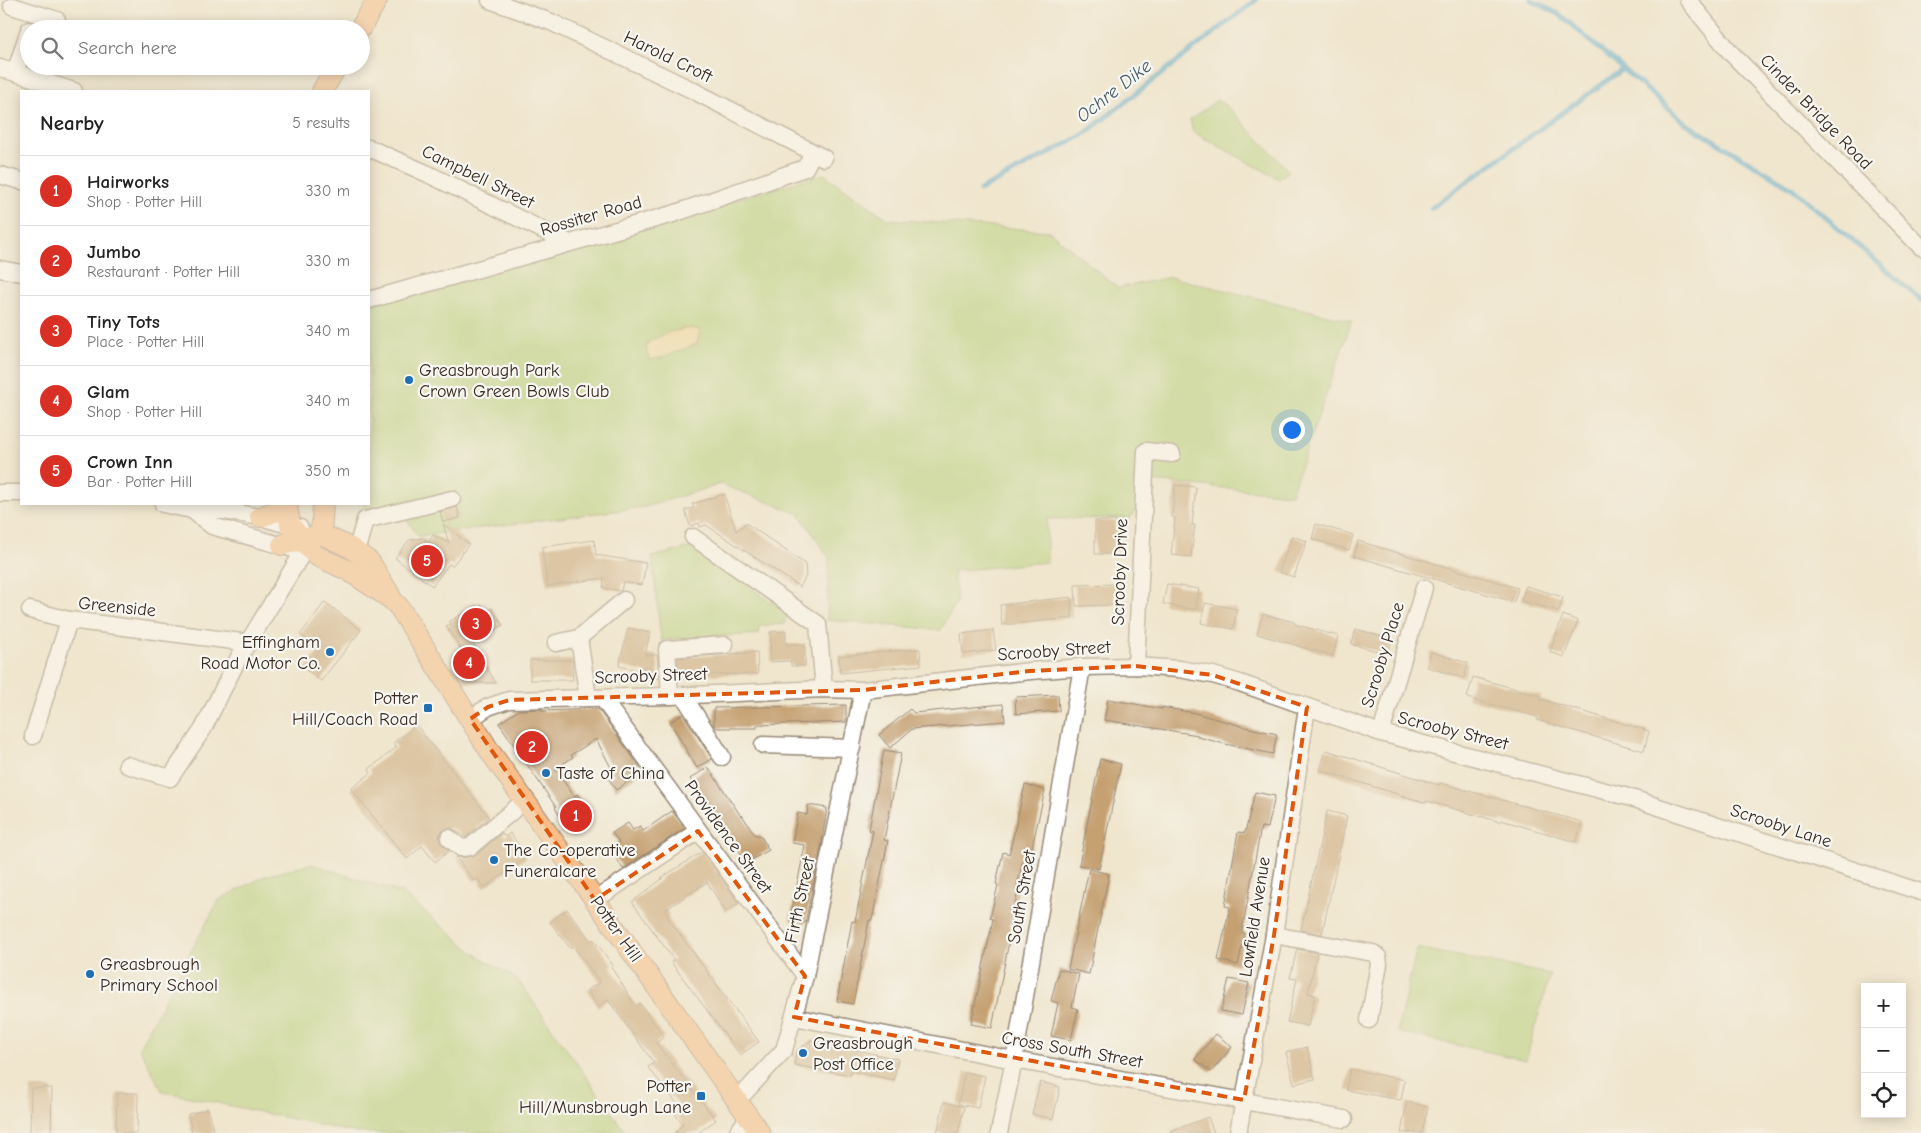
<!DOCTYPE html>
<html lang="en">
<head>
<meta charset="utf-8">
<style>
  :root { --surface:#fff; --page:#f6f6f6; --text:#222; --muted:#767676; --line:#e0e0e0; --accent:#d93025 }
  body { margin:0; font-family:"Comic Neue",sans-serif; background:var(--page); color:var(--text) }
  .controls { position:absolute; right:15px; bottom:15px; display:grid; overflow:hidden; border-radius:0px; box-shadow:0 2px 12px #0003 }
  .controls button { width:45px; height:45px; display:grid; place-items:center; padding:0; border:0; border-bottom:1px solid var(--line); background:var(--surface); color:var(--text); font:25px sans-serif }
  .you { position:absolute; left:1291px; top:429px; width:18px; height:18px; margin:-12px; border:4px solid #fff; border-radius:50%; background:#1a73e8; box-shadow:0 0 0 8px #1a73e833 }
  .badge { display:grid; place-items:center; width:32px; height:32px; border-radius:50%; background:var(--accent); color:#fff; font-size:16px; font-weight:700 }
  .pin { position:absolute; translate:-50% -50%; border:2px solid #fff; box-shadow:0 1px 5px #0006 }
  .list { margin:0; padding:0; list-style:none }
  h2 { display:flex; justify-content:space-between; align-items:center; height:65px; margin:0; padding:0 20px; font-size:21px }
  h2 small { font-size:16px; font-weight:400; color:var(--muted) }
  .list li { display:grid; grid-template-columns:32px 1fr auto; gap:15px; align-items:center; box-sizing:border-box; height:70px; padding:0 20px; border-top:1px solid var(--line) }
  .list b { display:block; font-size:19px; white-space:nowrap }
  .list p { margin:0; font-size:16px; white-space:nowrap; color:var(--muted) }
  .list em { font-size:16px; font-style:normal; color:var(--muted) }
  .icon { flex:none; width:28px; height:28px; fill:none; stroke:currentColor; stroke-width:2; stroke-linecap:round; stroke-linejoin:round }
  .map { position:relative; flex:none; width:1921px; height:1133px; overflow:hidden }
  .search { position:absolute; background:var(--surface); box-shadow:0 2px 12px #0003; left:20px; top:20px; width:350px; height:55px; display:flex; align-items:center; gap:12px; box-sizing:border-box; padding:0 18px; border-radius:28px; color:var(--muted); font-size:19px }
  .panel { position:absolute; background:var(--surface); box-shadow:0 2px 12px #0003; left:20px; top:90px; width:350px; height:415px; border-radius:0px }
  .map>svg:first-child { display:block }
  .green { fill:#b0d179; stroke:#767e4c }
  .sand { fill:#eeda9e; stroke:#94825e }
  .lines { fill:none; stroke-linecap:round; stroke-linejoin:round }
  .stream { stroke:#54a8cf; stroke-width:5 }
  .building { fill:#c5a071 }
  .minor-casing { stroke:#968876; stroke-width:19 }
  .major-casing { stroke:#968876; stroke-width:22 }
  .minor { stroke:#fff; stroke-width:16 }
  .major { stroke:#f9bd89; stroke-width:20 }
  .marked { fill:none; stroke:#df570d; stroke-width:4; stroke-dasharray:10 6; stroke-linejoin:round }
  .poi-dot { fill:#1f6fb2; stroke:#f6f6f2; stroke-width:2 }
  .labels { text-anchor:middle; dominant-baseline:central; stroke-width:4.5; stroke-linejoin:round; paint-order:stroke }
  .street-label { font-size:18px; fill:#3b2a1e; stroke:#f6f6f2 }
  .poi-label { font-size:18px; fill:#3b2a1e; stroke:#f6f6f2; text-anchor:start }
  .water-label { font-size:19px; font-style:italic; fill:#455c65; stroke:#f6f6f2 }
</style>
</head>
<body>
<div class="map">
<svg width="1921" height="1133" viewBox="0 0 1921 1133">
  <rect width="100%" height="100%" fill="#f6f6f2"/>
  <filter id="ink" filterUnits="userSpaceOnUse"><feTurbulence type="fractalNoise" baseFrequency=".02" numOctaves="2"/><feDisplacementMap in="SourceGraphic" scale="10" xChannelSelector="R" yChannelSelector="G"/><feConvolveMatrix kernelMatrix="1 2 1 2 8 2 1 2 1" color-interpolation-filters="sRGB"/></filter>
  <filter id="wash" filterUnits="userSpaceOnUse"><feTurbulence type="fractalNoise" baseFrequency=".0096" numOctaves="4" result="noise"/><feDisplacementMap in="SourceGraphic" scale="20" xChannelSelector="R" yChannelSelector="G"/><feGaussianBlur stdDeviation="1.12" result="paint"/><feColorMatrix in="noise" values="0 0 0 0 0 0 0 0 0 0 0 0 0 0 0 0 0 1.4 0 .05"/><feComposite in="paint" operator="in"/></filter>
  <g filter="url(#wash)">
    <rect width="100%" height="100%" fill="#f0e6ce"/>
    <g class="green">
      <path d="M1217,100L1227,106L1289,171L1279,179L1193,132L1190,120Z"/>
      <path d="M824,174L888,219L1049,231L1118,288L1170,277L1352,321L1291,494L1149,481L1131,518L1047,519V562L953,571L957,601L941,630L827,620L829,557L799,514L721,484L645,507L418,536L404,515L371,525L363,504H369V305Z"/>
      <path d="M691,547L786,612L785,624L760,626L759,634L661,640L652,557Z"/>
      <path d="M311,864L402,893L474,953L517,979L626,1133H357L162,1091L139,1047L219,900L265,876Z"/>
      <path d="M1417,948L1550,974L1526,1060L1397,1032Z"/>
    </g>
    <path class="sand" d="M690,328L700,330L697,344L661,358L649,360L646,348L648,342L669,332Z"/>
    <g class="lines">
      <g class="stream">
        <path d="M1531,0L1560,15L1687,124L1792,188L1921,300"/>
        <path d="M980,190L1083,135L1256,0"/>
        <path d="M1431,208L1623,69"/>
      </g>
    </g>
    <g id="blocks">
      <g class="building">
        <path d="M1175,485L1196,487L1192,525H1195L1191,557L1171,555L1175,518L1172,517Z"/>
        <path d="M724,494L736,531L746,523L805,564L806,576L800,587L706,525L700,527L699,523L690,526L685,510L694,508L692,504Z"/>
        <path d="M457,507L460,518L443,522L440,512Z"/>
        <path d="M1095,521H1116L1115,554H1095Z"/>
        <path d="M443,524L469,544L452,566L449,564L432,586L395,558L409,540L422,538L429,542L433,535L449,543Z"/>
        <path d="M1316,524L1353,535L1349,550L1312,539Z"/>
        <path d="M1292,536L1307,541L1294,577L1279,572Z"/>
        <path d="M594,540L596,555L646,563L642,585L623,582L621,591L603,588L604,578L547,586L542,547Z"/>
        <path d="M1358,541L1518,588L1514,602L1354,556Z"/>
        <path d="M1115,584V605L1076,606L1075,585Z"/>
        <path d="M1167,584L1199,589L1196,610L1163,604Z"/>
        <path d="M1526,586L1563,597L1559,611L1521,601Z"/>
        <path d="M1071,597L1072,618L1002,625L1000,605Z"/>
        <path d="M325,602L361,630L321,681L305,669L320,650L300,635Z"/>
        <path d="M1205,603L1237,609L1233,629L1201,623Z"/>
        <path d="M476,605L478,608L482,605L486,611L492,608L503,625L473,644L496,683H464L453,664L466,657L446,626L451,624L449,622Z"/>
        <path d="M1263,614L1294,622V624L1338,636L1333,656L1257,634Z"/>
        <path d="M1563,615L1578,621L1564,657L1550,652Z"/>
        <path d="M628,628L650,633L645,655H657L659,678L646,679L645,672L619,666Z"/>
        <path d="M1355,629L1392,639L1388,654L1351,644Z"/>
        <path d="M993,630L996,650L963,654L961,634Z"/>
        <path d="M786,631V644H805V666H791V661L771,662L770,632Z"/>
        <path d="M920,649L921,665L840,673L839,656Z"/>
        <path d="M757,652L758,674L679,675L678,658Z"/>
        <path d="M1431,652L1468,663L1464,678L1427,667Z"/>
        <path d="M530,660H572L573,680H530Z"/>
        <path d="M1473,677L1541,696L1540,699L1649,731L1644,751L1537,720L1538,717L1467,698Z"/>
        <path d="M1058,695L1059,711L1016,714L1015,697Z"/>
        <path d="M1108,699L1162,709V707L1195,713L1245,727L1277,734L1273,754L1225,744L1198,737V735L1104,720Z"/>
        <path d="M1003,704L1005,721L912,729L890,748L879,735L910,709L914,713Z"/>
        <path d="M846,705V722L757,725V728H716L714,725V708Z"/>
        <path d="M541,709L542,711L598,709L643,771L616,790L608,778L615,775L596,739L571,755L573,757L555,769L574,796L577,794L590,814L568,829L555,808L556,807L499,723L519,710Z"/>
        <path d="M683,714L712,759L697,768L670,722Z"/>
        <path d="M416,725L489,817L466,837L451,828L442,831L439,836L440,842L449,851L435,862L422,846L407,859L351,789L371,773L369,769L397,747L393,743Z"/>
        <path d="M884,750L901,753L884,840L888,841L872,920H869L853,1004L837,1001L852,921L855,922L873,831L869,830Z"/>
        <path d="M1326,750L1439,785L1440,783L1582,822L1576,842L1501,820L1500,822L1427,801L1426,803L1320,770Z"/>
        <path d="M1100,759L1121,764L1099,869L1079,865Z"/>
        <path d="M708,767L741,816L742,815L755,835H760L769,850L746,863L731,836L719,820L718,821L690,779Z"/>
        <path d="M1025,785L1045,790L1030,856L1024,855L1016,891H1018L1010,926H1012L992,1028L971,1024L993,919L990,918L998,885L996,884L1003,852L1009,854Z"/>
        <path d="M1255,792L1275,796L1268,828L1261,827L1242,932L1245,933L1238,965L1218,960L1230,907L1225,906L1238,832L1245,833Z"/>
        <path d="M808,805L827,808L820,853L805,923L790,920L805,845L792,843L798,813L807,815Z"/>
        <path d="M672,811L685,828L623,869L610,848L619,842L612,833L628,823L633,830L640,826L643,831Z"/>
        <path d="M1327,811L1347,816L1322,934L1301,930Z"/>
        <path d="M502,833L505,837L510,833L527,857L484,888L478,879L474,881L456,857L462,858L476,855Z"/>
        <path d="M702,852L739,903L726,912L707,882L665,910L669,915L667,917L759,1042L740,1055L671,962L674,960L632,902L662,879L661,878Z"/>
        <path d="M1089,869L1109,874L1089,974L1068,969Z"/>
        <path d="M567,909L591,941L593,939L613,965L611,967L636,1006L640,1003L664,1037L656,1043L716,1120L698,1133H674L683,1124L673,1111L679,1106L648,1067L654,1063L608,1000L598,1007L587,990L600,982L573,946L570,948L550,922Z"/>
        <path d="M1297,949L1317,953L1308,993L1315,995L1308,1026L1287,1022L1297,979L1290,978Z"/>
        <path d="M1059,969L1079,974L1072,1007L1078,1009L1071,1040L1051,1036L1058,1003L1051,1001Z"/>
        <path d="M1229,979L1249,983L1242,1015L1221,1011Z"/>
        <path d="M1216,1034L1232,1047L1211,1072L1195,1059Z"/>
        <path d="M811,1040L898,1059L894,1080L851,1071V1075L794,1065L796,1052Z"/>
        <path d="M1307,1047L1315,1079L1294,1084L1286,1052Z"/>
        <path d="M1350,1069L1405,1080L1401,1100L1346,1090Z"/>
        <path d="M965,1072L985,1076L978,1108L958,1104Z"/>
        <path d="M1040,1082L1060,1087L1053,1119L1032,1114Z"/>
        <path d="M31,1088H52L51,1133H30Z"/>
        <path d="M117,1093H138L137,1133H116Z"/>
        <path d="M944,1102L964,1107L958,1133H937Z"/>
        <path d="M1407,1102L1428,1107L1422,1133H1401Z"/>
        <path d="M208,1109L214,1133H192L188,1114Z"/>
        <path d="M1208,1117L1214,1133H1170L1169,1132Z"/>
      </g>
    </g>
  </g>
  <g filter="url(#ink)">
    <use href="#blocks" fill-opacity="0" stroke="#968876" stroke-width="1"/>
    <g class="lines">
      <defs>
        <g id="minor">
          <path d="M490,0L551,22L692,90L824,158"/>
          <path d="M1688,0L1731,53L1921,247"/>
          <path d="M12,6L57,20"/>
          <path d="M0,68L74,91"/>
          <path d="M15,73L29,30"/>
          <path d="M369,148L426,173L569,243"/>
          <path d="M0,175L21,181"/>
          <path d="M0,269L21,273"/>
          <path d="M369,300L673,214L805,168L813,153"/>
          <path d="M0,493H21"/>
          <path d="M163,504L192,510L224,511L260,517L300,528"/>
          <path d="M192,510L212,526L294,549"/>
          <path d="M693,537L818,624L824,689"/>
          <path d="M356,552L365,520L452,499"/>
          <path d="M30,610L69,620"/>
          <path d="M579,638L624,600"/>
          <path d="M556,643L579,638L588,698"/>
          <path d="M1136,666L1146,451L1172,454"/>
          <path d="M683,695L722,757"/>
          <path d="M670,696L667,649L725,645"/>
          <path d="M602,698L805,976"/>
          <path d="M470,719L488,707L509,700L670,696L824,689L863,690L1030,671L1082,667L1136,666L1179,669L1213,675L1240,683L1381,733L1628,797L1921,892"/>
          <path d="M1381,733L1424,588"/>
          <path d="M33,736L69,620L249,643"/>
          <path d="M763,745L852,748"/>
          <path d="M127,765L170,778L203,729L238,659L303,552"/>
          <path d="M449,838L461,848L470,847L524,801"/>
          <path d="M595,900L698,831"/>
          <path d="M1274,935L1373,953L1378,957L1379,964L1369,1020"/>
          <path d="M794,1017L1014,1060L1344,1119"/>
          <path d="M737,1101L784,1050L805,976L863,690"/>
          <path d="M737,1133L749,1117"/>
          <path d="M999,1133L1014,1060L1082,667"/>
          <path d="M1238,1133L1274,935L1307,707"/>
        </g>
        <g id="major">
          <path d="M360,29L377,0"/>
          <path d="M322,91L337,66"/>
          <path d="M287,504L290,525L315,555L349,571L391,599L399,607L491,753L760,1133"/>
          <path d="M260,517L275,512L287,504"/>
          <path d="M321,534L351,548L370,562L390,595"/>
          <path d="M321,534L323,504"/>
          <path d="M282,545L312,537"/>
        </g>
      </defs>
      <use href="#minor" class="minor-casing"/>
      <use href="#major" class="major-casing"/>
      <use href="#minor" class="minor"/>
      <use href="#major" class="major"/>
    </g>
  </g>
  <path d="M0 0H1921V1133H0ZM1136,666L1213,675L1307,707L1274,935L1244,1100L794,1017L805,976L698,831L595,900L470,719L488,707L509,700L863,690L1030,671Z" fill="#f0e6ce" fill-opacity=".55" fill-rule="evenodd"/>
  <path class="marked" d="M1136,666L1213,675L1307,707L1274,935L1244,1100L794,1017L805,976L698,831L595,900L470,719L488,707L509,700L863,690L1030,671Z"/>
  <g class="poi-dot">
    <circle cx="409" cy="380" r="5"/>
    <circle cx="330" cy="652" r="5"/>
    <rect x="423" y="703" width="10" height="10" rx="2.5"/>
    <circle cx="546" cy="773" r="5"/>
    <circle cx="494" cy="860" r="5"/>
    <circle cx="90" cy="974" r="5"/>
    <circle cx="803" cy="1053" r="5"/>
    <rect x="696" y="1091" width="10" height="10" rx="2.5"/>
  </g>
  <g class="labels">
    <g class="street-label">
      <text transform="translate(668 57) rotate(26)">Harold Croft</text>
      <text transform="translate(1816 112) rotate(46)">Cinder Bridge Road</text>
      <text transform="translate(478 177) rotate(26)">Campbell Street</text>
      <text transform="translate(591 216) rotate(-16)">Rossiter Road</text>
      <text transform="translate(1120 572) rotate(-88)">Scrooby Drive</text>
      <text transform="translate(117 607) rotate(6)">Greenside</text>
      <text transform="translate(1054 651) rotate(-4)">Scrooby Street</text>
      <text transform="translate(1383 655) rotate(-73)">Scrooby Place</text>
      <text transform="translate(651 676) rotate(-2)">Scrooby Street</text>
      <text transform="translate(1453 731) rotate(14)">Scrooby Street</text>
      <text transform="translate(1781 826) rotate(18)">Scrooby Lane</text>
      <text transform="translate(728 837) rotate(54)">Providence Street</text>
      <text transform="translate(1022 897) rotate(-80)">South Street</text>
      <text transform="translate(800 900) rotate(-78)">Firth Street</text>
      <text transform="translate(1255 917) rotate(-81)">Lowfield Avenue</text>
      <text transform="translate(616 929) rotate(55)">Potter Hill</text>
      <text transform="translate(1072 1050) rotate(10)">Cross South Street</text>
    </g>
    <g class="poi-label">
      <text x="419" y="370">Greasbrough Park<tspan x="419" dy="21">Crown Green Bowls Club</tspan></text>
      <text x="320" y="642" text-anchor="end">Effingham<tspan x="320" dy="21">Road Motor Co.</tspan></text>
      <text x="418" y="698" text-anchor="end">Potter<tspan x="418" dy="21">Hill/Coach Road</tspan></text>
      <text x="556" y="773">Taste of China</text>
      <text x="504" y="850">The Co-operative<tspan x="504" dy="21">Funeralcare</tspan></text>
      <text x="100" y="964">Greasbrough<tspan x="100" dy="21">Primary School</tspan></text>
      <text x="813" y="1043">Greasbrough<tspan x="813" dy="21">Post Office</tspan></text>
      <text x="691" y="1086" text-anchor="end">Potter<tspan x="691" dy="21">Hill/Munsbrough Lane</tspan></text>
    </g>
    <g class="water-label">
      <text transform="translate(1114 91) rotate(-38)">Ochre Dike</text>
    </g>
  </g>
</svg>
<div class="controls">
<button>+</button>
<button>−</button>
<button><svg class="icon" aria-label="locate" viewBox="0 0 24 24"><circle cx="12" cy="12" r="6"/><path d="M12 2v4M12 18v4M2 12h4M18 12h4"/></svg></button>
</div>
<div class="you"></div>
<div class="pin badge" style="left:576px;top:816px">1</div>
<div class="pin badge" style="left:532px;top:747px">2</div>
<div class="pin badge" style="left:476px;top:624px">3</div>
<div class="pin badge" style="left:469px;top:663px">4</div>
<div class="pin badge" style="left:427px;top:561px">5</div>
<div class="search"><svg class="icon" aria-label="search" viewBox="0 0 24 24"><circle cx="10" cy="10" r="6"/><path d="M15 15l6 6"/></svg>Search here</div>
<section class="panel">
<h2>Nearby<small>5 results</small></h2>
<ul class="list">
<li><span class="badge">1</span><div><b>Hairworks</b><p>Shop · Potter Hill</p></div><em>330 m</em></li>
<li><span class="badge">2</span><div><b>Jumbo</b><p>Restaurant · Potter Hill</p></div><em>330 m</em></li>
<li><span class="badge">3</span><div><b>Tiny Tots</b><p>Place · Potter Hill</p></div><em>340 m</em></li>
<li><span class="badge">4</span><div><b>Glam</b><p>Shop · Potter Hill</p></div><em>340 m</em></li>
<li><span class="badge">5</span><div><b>Crown Inn</b><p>Bar · Potter Hill</p></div><em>350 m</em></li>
</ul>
</section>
</div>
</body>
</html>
